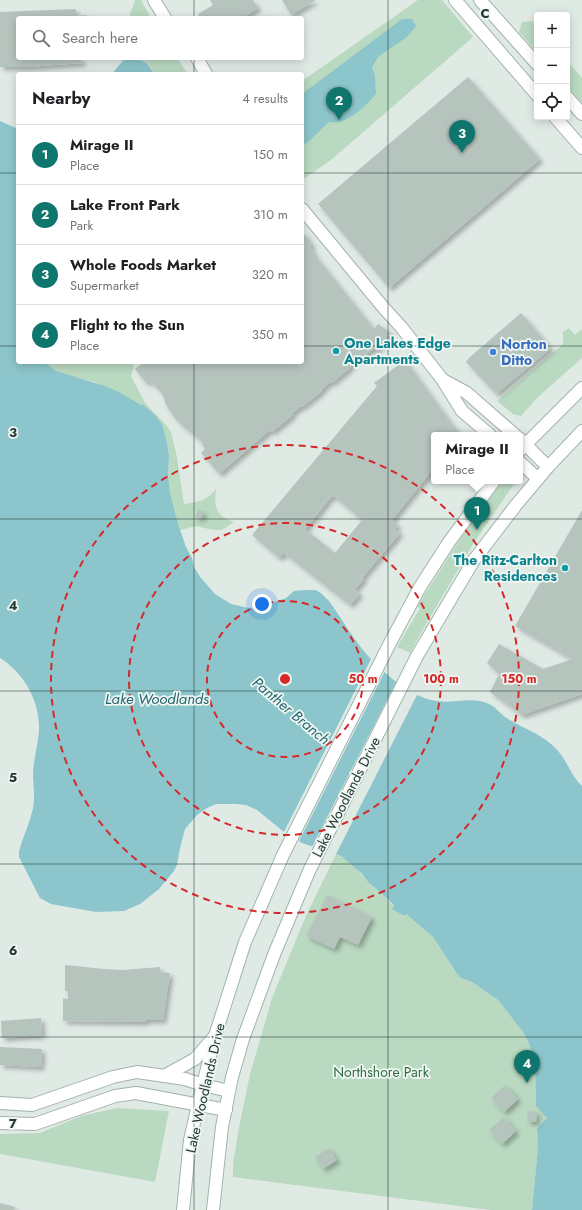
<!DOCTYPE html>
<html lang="en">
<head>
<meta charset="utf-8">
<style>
  :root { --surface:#fff; --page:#f6f6f6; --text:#202124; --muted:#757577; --line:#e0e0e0; --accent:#0f766e }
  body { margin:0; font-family:Jost,sans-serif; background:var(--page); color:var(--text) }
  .controls { position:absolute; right:12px; top:12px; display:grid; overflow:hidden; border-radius:4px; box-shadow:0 2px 10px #0003 }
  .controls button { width:36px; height:36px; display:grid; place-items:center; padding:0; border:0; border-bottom:1px solid var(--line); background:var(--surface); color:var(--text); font:20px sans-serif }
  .you { position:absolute; left:262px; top:604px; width:14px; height:14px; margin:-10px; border:3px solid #fff; border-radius:50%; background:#1a73e8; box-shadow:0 0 0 6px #1a73e833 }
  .badge { display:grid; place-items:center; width:26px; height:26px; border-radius:50%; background:var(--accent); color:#fff; font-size:13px; font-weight:700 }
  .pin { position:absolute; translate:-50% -33px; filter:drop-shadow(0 1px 2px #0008) }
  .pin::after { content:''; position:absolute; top:21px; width:14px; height:12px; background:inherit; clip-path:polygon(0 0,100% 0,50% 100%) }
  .popup { position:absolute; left:431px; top:432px; width:92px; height:52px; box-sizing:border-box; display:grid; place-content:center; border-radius:4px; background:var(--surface); filter:drop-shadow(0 1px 3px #0005); font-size:13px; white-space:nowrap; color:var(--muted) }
  .popup b { font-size:15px; color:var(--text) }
  .popup::after { content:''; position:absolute; left:50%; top:100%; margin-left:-8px; border:8px solid transparent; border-top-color:var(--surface) }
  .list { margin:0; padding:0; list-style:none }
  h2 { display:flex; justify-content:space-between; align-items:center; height:52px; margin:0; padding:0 16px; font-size:17px }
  h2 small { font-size:13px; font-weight:400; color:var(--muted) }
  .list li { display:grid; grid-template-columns:26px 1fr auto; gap:12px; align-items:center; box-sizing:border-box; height:60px; padding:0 16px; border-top:1px solid var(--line) }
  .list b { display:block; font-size:15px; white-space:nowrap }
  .list p { margin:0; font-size:13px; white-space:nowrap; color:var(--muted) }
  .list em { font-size:13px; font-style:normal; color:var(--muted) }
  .icon { flex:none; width:22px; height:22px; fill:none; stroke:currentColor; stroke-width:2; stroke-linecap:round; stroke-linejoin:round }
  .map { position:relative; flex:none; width:582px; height:1210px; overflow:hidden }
  .search { position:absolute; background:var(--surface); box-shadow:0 2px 10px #0003; left:16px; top:16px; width:288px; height:44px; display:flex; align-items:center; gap:10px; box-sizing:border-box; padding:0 14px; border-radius:4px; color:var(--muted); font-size:15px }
  .panel { position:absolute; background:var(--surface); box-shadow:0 2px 10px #0003; left:16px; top:72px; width:288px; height:292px; border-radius:4px }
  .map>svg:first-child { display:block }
  .green { fill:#bad9c1 }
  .water { fill:#8cc5cb }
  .pier { fill:#e0eae5 }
  .building { fill:#b6c4be; fill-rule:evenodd; filter:url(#shadow) }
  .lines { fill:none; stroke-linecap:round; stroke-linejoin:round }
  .tertiary-casing { stroke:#a3b1ab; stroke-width:14 }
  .secondary-casing { stroke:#a0b5ac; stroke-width:14 }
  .tertiary { stroke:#fff; stroke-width:12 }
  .secondary { stroke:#fff; stroke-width:12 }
  .grid { fill:none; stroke:#223931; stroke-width:1; stroke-opacity:0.55 }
  .ring { fill:none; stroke:#d62828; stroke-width:2; stroke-dasharray:7 5 }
  .culture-dot { fill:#0f9aa8; stroke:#f0f7f3; stroke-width:1.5 }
  .shop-dot { fill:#3f7fe0; stroke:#f0f7f3; stroke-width:1.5 }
  .labels { text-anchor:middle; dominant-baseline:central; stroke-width:3.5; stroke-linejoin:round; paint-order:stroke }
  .culture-label { font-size:14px; font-weight:bold; fill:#0d838f; stroke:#f0f7f3; text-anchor:start }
  .shop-label { font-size:14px; font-weight:bold; fill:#366cbe; stroke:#f0f7f3; text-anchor:start }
  .street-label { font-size:14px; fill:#223931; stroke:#f0f7f3 }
  .park-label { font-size:14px; fill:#306c43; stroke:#f0f7f3 }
  .water-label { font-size:15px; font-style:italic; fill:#21676f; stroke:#f0f7f3 }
  .grid-label { font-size:13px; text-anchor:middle; font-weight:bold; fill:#223931; stroke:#f0f7f3; stroke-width:3.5; stroke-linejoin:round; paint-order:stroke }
  .centre { fill:#d62828; stroke:#f0f7f3; stroke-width:2 }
  .ring-label { font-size:12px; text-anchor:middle; font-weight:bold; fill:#d62828; stroke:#f0f7f3; stroke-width:3.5; stroke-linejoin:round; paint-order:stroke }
</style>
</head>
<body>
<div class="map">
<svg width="582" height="1210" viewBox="0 0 582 1210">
  <defs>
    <filter id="shadow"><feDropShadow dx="3.5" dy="3.5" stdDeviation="2" flood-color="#0004"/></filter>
  </defs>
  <rect width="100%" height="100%" fill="#e0eae5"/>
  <g class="green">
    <path d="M135,0H141L151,18H129Z"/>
    <path d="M418,0H442L473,37L331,160L302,180V81Z"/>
    <path d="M532,21L537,27V52L519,32L522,22Z"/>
    <path d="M119,58H177L188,74H153C152,70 151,65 147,63C141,58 128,58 122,62Z"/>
    <path d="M567,61L582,78V103L567,86Z"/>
    <path d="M569,328L575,335L582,329V358L537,398L521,416L513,414L497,401L563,344V332Z"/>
    <path d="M44,362H60L69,364L79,362H131L134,367L131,376L145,403L166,425L171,432L177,457L184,504C197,502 208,501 216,488C214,506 215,516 234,522L222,530H213L196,526L180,530L178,526L159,529L177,522L170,493L168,475L169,456L167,442L141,405L95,382L70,376L56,371Z"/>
    <path d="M504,481H516L473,544L462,563L422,631L410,653L397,647L420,608L417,607C444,564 471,519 504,481Z"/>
    <path d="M336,854C350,860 359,872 369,883C377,891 386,898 394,906L393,909L403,916L406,914L434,938L441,947L453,969L461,978L472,982L498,1000L523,1032L526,1037L534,1057L536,1083L547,1118L537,1128L538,1147L532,1210H490L233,1177V1164L238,1133L250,1074L272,998L305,918Z"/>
    <path d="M117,1108L169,1111L155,1182L0,1154V1134L40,1133L81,1116Z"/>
  </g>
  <g class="water">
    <path d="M402,19H412L416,26L407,37L379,56L372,67L375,76L376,94C364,107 348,125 329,122L307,143L302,145V94Z"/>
    <path d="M126,59C139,59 149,60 153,74H112L120,64Z"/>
    <path d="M0,121L18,129V362H44L56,371L105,386L119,392L141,405L142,404L154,414L162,424L167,442L169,456L168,475L170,493L178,524L186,547L192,558L194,567L201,578L215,594L231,604L249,608L266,605L286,598L294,591L306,590H316L322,594L329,601C342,619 353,639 368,656C385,674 411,698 437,701C455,704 474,695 491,705C496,708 500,713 505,717C523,729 544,734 558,751C568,762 571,776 582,786V1210H532L538,1147L537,1128L547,1118L536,1106C536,1081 537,1054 523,1032L498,1000L472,982L461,978L457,974L434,938L406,914L404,916L392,909L394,906L393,904L368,882L361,873L341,856L302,843L284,832L257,810L246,805L236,804H216L207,808L197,815L185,829L180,848L177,865L174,871L159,889L140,904L124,911L96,912L51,904L40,898L23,865L19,857V852C22,838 29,826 32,812C36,799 33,786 33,772C34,758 38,744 39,730C40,701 24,673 0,658Z"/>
  </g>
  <g class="pier">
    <path d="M372,657L386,669L298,843L283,834Z"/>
    <path d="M397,680L403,686L418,693L335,856L311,849Z"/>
  </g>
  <g class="building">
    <path d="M210,0H253L258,8L242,18H200L198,14L213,5Z"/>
    <path d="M282,0H316L291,15Z"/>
    <path d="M76,9V16L87,15V18H18V58H81L83,63L26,67H0V12Z"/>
    <path d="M468,77L540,159L389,288L318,204Z"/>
    <path d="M302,231L312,244L310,247L314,252L313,253L374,329L378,324L391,333L377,350L374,348L362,358L361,356L350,365L351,367L332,383L330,382L321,390L322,391L302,407L301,406L291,414L293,415L272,432L270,430L219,474L201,453L205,449L202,445L203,444L199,439L184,427L174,417L166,405L163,395L154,384L153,385L149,380L146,383L135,369L144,362H302Z"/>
    <path d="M521,313L551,348L496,394L466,362L470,357Z"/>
    <path d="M405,360L460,435H434V468L392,520L398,525L395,529L400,533L362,578L364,579L355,589L360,594L350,605L284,553L279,558L252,535L377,386L374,383ZM332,496L335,497L362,520L335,553L306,530V528Z"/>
    <path d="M199,510L204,512L200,519L195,517Z"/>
    <path d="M582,510V694L522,715L490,692L499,674L487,663L499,644L543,669L572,659L515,626Z"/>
    <path d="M327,895L372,917L358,945L340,937L334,949L306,936Z"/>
    <path d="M65,965L104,969L123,970L160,967V972L170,973L163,1020H146V1022L63,1021V998L68,999V991H65Z"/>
    <path d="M41,1018L42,1035L2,1038L1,1021Z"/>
    <path d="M0,1047L42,1049L41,1067L0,1065Z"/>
    <path d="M505,1085L518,1099L504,1112L491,1098Z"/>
    <path d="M528,1111L537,1112L536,1122L527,1121Z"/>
    <path d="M504,1117L516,1131L502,1144L489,1130Z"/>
    <path d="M329,1148L337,1160L323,1169L315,1157Z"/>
    <path d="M0,1203L15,1207L14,1210H0Z"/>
  </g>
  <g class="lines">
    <defs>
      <g id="tertiary">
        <path d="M154,0L165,18"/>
        <path d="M455,0L537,95"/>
        <path d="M480,0L537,64"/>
        <path d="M197,58L206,74"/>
        <path d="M567,97L582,114"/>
        <path d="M555,117L582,148"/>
        <path d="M302,209L383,307L402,328L442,379L462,411L490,435"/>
        <path d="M443,380L467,393L515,435"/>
        <path d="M520,439L548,467"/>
        <path d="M520,462L538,479"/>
        <path d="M0,1103L32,1105L113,1077L137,1072L185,1079L203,1085L229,1091"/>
        <path d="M0,1123L35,1124L115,1096L136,1093L226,1110"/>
      </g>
      <g id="secondary">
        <path d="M520,450L582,388"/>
        <path d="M164,1076L195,1059L214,1037"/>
        <path d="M183,1210L190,1140L198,1105L215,1036L245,942L283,855L390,643L420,587L449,542L494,481"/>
        <path d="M213,1210L222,1127L232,1077L243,1039L275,952L310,869L417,656L474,560L516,505L548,467L582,431"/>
      </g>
    </defs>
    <use href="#tertiary" class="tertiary-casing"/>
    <use href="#secondary" class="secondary-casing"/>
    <use href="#tertiary" class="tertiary"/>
    <use href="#secondary" class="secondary"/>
  </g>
  <path class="grid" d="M194,0V18M388,0V1210M194,58V74M0,173H18M302,173H582M0,346H18M302,346H582M194,362V1210M0,519H582M0,691H582M0,864H582M0,1037H582"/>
  <g class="ring">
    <circle cx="285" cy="679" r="78"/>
    <circle cx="285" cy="679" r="156"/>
    <circle cx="285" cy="679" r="234"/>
  </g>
  <g class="culture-dot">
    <circle cx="336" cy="351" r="4"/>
    <circle cx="565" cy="568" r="4"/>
  </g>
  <circle class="shop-dot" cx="493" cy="352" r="4"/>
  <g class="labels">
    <g class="culture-label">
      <text x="344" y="343">One Lakes Edge<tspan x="344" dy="16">Apartments</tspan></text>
      <text x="557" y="560" text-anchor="end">The Ritz-Carlton<tspan x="557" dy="16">Residences</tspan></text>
    </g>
    <g class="shop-label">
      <text x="501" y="344">Norton<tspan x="501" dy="16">Ditto</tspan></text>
    </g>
    <g class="street-label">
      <text transform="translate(346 797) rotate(-63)">Lake Woodlands Drive</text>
      <text transform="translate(205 1088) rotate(-77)">Lake Woodlands Drive</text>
    </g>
    <g class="park-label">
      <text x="381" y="1072">Northshore Park</text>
    </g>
    <g class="water-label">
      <text x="157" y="699">Lake Woodlands</text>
      <text transform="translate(291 711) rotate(40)">Panther Branch</text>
    </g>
  </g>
  <g class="grid-label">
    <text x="485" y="18">C</text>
    <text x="13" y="437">3</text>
    <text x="13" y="610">4</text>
    <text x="13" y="782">5</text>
    <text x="13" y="955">6</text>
    <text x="13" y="1128">7</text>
  </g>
  <circle cx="285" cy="679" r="6" class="centre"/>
  <g class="ring-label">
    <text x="363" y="683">50 m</text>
    <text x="441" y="683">100 m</text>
    <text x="519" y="683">150 m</text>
  </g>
</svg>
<div class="controls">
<button>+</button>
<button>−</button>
<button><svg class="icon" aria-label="locate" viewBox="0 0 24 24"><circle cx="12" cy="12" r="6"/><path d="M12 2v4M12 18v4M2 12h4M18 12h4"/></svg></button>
</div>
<div class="you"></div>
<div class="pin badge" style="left:477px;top:530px">1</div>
<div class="popup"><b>Mirage II</b>Place</div>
<div class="pin badge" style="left:339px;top:120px">2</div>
<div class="pin badge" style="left:462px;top:153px">3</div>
<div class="pin badge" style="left:527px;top:1083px">4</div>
<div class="search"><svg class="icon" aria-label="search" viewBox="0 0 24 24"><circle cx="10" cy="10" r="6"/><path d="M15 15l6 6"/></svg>Search here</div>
<section class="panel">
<h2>Nearby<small>4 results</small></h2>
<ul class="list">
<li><span class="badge">1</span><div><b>Mirage II</b><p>Place</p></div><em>150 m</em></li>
<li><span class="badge">2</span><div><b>Lake Front Park</b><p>Park</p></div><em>310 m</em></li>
<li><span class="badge">3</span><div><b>Whole Foods Market</b><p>Supermarket</p></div><em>320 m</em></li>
<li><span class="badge">4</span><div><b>Flight to the Sun</b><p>Place</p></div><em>350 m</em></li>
</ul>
</section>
</div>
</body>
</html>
